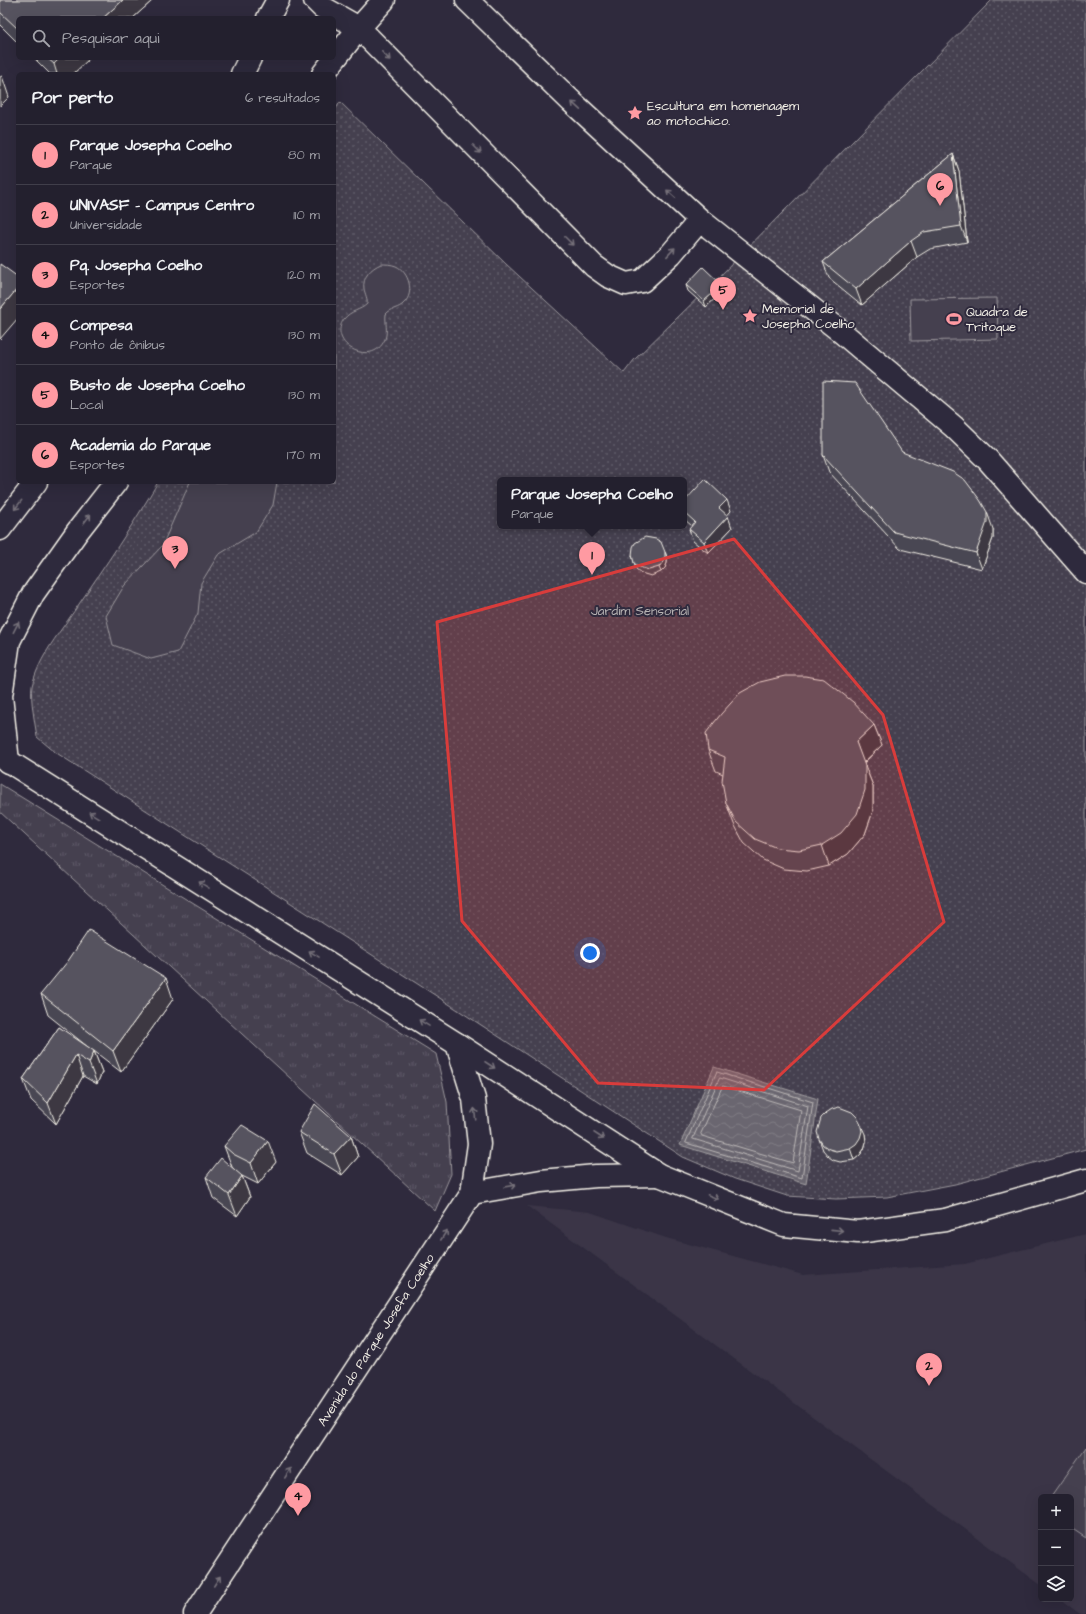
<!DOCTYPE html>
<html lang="pt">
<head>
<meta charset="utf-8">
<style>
  :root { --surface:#23202e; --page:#2f2d3a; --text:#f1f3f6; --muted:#a3a3aa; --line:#403e4a; --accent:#ff9aa2 }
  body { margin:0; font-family:"Architects Daughter",sans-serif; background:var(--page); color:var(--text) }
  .controls { position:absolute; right:12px; bottom:12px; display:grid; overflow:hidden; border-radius:6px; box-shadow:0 4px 16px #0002 }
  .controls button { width:36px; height:36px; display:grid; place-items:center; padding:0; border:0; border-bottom:1px solid var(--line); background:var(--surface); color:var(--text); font:20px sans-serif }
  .you { position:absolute; left:590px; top:953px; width:14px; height:14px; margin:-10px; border:3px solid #fff; border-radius:50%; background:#1a73e8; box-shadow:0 0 0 6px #1a73e833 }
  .badge { display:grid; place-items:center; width:26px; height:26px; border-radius:50%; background:var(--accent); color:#111; font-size:13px; font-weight:700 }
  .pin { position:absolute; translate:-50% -33px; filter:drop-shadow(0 1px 2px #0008) }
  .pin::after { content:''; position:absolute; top:21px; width:14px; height:12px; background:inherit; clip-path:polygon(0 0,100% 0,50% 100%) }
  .popup { position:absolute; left:497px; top:477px; width:190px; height:52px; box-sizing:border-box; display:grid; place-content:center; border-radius:6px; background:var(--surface); filter:drop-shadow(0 1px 3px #0005); font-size:13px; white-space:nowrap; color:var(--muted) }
  .popup b { font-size:15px; color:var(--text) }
  .popup::after { content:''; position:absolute; left:50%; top:100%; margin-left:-8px; border:8px solid transparent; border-top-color:var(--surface) }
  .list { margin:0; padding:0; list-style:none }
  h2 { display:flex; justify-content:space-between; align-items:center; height:52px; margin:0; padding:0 16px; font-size:17px }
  h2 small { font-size:13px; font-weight:400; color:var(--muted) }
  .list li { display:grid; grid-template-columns:26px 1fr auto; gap:12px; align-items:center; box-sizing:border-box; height:60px; padding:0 16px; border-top:1px solid var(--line) }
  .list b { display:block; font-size:15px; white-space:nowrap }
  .list p { margin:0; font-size:13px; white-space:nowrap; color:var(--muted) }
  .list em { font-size:13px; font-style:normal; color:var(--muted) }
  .icon { flex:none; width:22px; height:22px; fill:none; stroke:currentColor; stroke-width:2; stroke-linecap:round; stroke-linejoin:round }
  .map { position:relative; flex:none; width:1086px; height:1614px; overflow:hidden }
  .search { position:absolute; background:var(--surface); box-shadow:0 4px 16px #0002; left:16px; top:16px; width:320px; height:44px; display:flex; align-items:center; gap:10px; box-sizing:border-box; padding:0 14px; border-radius:6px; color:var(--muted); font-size:15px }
  .panel { position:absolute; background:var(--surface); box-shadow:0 4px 16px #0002; left:16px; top:72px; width:320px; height:412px; border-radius:6px }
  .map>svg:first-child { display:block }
  .built { fill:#3b3647 }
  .grass { fill:url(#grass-tufts); stroke:#9c989c }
  .park { fill:url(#park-dots); stroke:#9c989c; fill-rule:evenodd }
  .pitch { fill:#454050; stroke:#9c989c }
  .water { fill:url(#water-waves); stroke:#a19ea0 }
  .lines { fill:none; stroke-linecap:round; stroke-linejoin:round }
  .shore { stroke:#bdb9b8; stroke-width:1 }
  .minor-casing { stroke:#f4f1e8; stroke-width:25 }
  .major-casing { stroke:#f4f1e8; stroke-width:25 }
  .minor { stroke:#2f2a3d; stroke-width:22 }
  .major { stroke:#2f2a3d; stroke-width:22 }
  .wall { fill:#4a4752; stroke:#f4f1e8 }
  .shaded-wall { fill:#3c3942; stroke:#f4f1e8 }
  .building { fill:#56525f; stroke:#f4f1e8 }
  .oneway { stroke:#747079 }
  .marked { fill:#d93c3b; fill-opacity:0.2; stroke:#d93c3b; stroke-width:3; stroke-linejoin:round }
  .labels { text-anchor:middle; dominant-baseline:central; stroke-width:4; stroke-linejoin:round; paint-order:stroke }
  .poi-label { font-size:13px; fill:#f4f1e8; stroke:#2f2a3d; text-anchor:start }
  .park-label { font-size:13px; fill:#b7b3b3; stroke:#2f2a3d }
  .street-label { font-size:13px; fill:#f4f1e8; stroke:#2f2a3d }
</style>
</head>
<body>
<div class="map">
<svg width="1086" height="1614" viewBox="0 0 1086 1614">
  <defs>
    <pattern id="grass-tufts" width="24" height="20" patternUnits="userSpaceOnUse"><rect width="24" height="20" fill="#454050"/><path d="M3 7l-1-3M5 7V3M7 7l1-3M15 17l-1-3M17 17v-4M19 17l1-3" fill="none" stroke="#605c69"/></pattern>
    <pattern id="park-dots" width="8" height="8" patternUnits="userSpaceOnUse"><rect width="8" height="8" fill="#454050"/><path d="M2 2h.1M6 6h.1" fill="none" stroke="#605c69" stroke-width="1.8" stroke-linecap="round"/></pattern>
    <pattern id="water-waves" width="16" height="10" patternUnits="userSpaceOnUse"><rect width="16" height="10" fill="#6a6670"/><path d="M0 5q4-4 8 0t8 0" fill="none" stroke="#807c84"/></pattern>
  </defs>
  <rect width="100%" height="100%" fill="#2f2a3d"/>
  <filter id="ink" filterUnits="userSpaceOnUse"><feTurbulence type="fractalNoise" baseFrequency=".025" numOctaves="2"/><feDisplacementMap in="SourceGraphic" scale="8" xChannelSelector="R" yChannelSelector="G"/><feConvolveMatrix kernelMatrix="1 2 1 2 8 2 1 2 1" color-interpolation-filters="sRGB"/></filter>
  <g filter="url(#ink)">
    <path class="built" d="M527,1206L590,1212L666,1238L803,1275L965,1264L1086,1234V1614H1080L1060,1599H1071V1497H1041V1585Z"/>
    <path class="grass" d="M0,784L436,1054L447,1102L451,1174L435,1211L0,812Z"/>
    <path class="park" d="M992,0H1086V1149L955,1184L887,1197L836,1199L787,1196L735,1179L683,1157L452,1006L55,752L37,737C35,723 30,699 32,686C39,656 61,631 77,607C105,566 133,525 158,482H334V112L340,102L506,264L624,373L634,360L715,281ZM500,480H684V526H500Z"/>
    <g class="pitch">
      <path d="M381,264C386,264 391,264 396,266C409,272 415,293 404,303C399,309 391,308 386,314C385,322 388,331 385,339C373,369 326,344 344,319C351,310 360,311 367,304C368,299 365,294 364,289C362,277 371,268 381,264Z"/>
      <path d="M997,298L998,339L911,341L910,299Z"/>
      <path d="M190,482H277L273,505L256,532L218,555L201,583L198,613L178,652L151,659L113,645L106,616L124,586L162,546Z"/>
      <path d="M1086,1447V1538L1071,1528V1497H1051Z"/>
    </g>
    <path class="water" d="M714,1067L818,1099L806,1184L680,1145Z"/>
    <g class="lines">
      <g class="shore">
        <path d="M717,1072L813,1102L802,1178L686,1143Z"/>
        <path d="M720,1078L808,1106L798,1171L693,1139Z"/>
        <path d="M723,1086L801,1110L793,1163L702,1136L701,1134Z"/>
      </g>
      <defs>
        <g id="minor">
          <path d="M315,0L322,7L359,28L594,266L608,276L626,284L642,281L671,254L700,220"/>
          <path d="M467,0L572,102L700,220L839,330L954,427L988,460L1086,572"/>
          <path d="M457,1044L659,1175L784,1225L858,1232L945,1220L1086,1180"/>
        </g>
        <g id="major">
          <path d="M268,18L278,0"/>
          <path d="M242,74L250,58"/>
          <path d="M323,74L359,28L384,0"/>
          <path d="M0,529L36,482"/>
          <path d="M0,756L457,1044L474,1099L479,1144L472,1193L195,1614"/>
          <path d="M8,762L1,696L9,641L33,594L77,532L116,482"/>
          <path d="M472,1193L541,1181L596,1176L659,1175"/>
        </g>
      </defs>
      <use href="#minor" class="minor-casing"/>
      <use href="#major" class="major-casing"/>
      <use href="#minor" class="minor"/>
      <use href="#major" class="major"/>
    </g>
    <g class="wall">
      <path d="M0,0H153L133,18H18V43L0,25Z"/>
      <path d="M34,58H90L73,74H50Z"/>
      <path d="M953,154L959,171L967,242L930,249L917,257L862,305L829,278L823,262Z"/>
      <path d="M686,285L724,290L706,307L688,291Z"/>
      <path d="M902,452L993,529V538L982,569L900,549L829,472L823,455Z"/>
      <path d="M684,502L731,511L726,515L732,528L708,553L693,541L689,529L692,526L684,519Z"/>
      <path d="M665,552L667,557V563L665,568L661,572L651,576L641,573L636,569L632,555Z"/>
      <path d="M874,725L882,745L864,763L873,786V811L865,834L848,854L829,866L807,871L784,869L763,860L744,843L734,824L726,803L723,774L716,771L708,750Z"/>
      <path d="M41,994L173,999L121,1072L94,1051L102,1072L97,1084L83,1076L56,1124L31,1100L23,1079L59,1027L93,1051L48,1015Z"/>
      <path d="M299,1132L351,1136L358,1157L342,1175L307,1153Z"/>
      <path d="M865,1134L866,1142L864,1149L860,1155L854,1160L840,1162L833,1160L828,1156L823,1150L819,1139Z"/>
      <path d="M224,1146L276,1162L258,1184L242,1176L250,1197L237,1216L213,1198L206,1177L237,1172L232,1167Z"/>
    </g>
    <g class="shaded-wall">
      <path d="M123,0H153L133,18H103Z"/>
      <path d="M60,58H90L73,74H57L54,64Z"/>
      <path d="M2,76L9,97L0,106V77Z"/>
      <path d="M953,154L959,171L967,242L961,226Z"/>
      <path d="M911,241L917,257L862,305L856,289Z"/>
      <path d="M722,285L724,290L706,307L704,301Z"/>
      <path d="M18,288V318L0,339V309Z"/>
      <path d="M727,500L731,511L723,520L719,508Z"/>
      <path d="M987,512L993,529V538L982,569L976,553Z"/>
      <path d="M728,516L732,528L708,553L704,542Z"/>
      <path d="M665,552L667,557V563L665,568L661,572L659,567Z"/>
      <path d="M874,725L882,745L863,763L856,742Z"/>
      <path d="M865,766L873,786V811L865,834L848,854L829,866L822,845Z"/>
      <path d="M166,978L173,999L121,1072L113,1051Z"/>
      <path d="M94,1051L102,1072L97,1084L89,1063Z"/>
      <path d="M76,1055L83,1076L56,1124L48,1103Z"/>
      <path d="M860,1123L865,1134L866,1142L864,1149L860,1155L854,1160L850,1148Z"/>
      <path d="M351,1136L358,1157L342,1175L334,1154Z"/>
      <path d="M268,1141L276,1162L258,1184L251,1163Z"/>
      <path d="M242,1176L250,1197L237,1216L229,1195Z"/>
    </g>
    <g class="building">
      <path d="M0,0H123L103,18H18V29L0,12Z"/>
      <path d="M47,58H60L54,64Z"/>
      <path d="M953,154L961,226L924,232L911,241L856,289L823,262Z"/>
      <path d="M0,264L18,277V288L0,309Z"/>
      <path d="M703,267L722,285L704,301L686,285Z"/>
      <path d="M823,381L855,383L902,452L953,472L965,480L980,500L987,512V522L976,553L894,532L823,455Z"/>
      <path d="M705,479L727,500L719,508L728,516L704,542L689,529L695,522L684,512V502Z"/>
      <path d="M645,537L656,539L661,542L665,552V557L663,562L659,567L649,570L639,567L634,563L632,555L633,547L635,543Z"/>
      <path d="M785,676H805L824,679L853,702L874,725L856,742L865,766V790L857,814L841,833L822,845L799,850L777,848L755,839L736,822L726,803L722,781L725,757L708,750L706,733L721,714L740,693L760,682Z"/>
      <path d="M89,930L166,978L113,1051L41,994L68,961Z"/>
      <path d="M59,1027L94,1051L89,1063L76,1055L48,1103L23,1079Z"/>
      <path d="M315,1104L351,1136L334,1154L299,1132Z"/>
      <path d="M839,1107L852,1112L857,1117L860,1123L862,1131L860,1138L856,1144L850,1148L836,1151L829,1149L823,1145L819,1139L817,1132L821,1118L826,1113L832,1109Z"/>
      <path d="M242,1125L268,1141L251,1163L233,1154L224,1146Z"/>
      <path d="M221,1158L242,1176L229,1195L206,1177Z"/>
    </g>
    <defs><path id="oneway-shaft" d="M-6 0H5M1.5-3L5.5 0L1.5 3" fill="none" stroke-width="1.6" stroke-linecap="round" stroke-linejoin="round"/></defs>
    <g class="oneway">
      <use href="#oneway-shaft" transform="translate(386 56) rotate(46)"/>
      <use href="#oneway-shaft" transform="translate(576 106) rotate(-137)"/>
      <use href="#oneway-shaft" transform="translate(477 149) rotate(45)"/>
      <use href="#oneway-shaft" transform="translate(671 194) rotate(-138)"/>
      <use href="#oneway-shaft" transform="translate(569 241) rotate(45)"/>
      <use href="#oneway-shaft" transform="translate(671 252) rotate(-47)"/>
      <use href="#oneway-shaft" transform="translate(18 505) rotate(128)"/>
      <use href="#oneway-shaft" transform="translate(87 519) rotate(-52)"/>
      <use href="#oneway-shaft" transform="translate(16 627) rotate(-63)"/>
      <use href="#oneway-shaft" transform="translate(94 815) rotate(-148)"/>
      <use href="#oneway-shaft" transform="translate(204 885) rotate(-148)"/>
      <use href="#oneway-shaft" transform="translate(314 954) rotate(-148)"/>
      <use href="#oneway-shaft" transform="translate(424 1023) rotate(-148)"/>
      <use href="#oneway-shaft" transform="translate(490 1065) rotate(33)"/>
      <use href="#oneway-shaft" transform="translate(475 1114) rotate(-97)"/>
      <use href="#oneway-shaft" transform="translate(599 1136) rotate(33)"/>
      <use href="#oneway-shaft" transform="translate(510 1186) rotate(-10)"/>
      <use href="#oneway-shaft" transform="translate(713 1197) rotate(22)"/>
      <use href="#oneway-shaft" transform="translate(837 1230) rotate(6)"/>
      <use href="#oneway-shaft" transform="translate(444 1235) rotate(-57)"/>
      <use href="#oneway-shaft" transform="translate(288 1473) rotate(-57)"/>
      <use href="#oneway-shaft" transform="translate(217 1581) rotate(-57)"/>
    </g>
  </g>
  <path class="marked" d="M734,539L883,715L944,922L764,1090L598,1083L462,921L437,622Z"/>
  <defs>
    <symbol id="sight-bare" viewBox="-9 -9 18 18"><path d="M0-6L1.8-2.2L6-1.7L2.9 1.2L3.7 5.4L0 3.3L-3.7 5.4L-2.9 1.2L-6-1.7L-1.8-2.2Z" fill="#ff9aa2" stroke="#2f2a3d" stroke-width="2.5" paint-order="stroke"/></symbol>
    <symbol id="stadium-bare" viewBox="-9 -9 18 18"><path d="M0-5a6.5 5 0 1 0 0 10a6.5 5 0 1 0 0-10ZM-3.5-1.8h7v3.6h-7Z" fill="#ff9aa2" stroke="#2f2a3d" stroke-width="2.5" paint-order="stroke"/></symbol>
  </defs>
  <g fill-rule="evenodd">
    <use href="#sight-bare" x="624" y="102" width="22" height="22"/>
    <use href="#sight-bare" x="739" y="305" width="22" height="22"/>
    <use href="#stadium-bare" x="943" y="308" width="22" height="22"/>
  </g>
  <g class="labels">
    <g class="poi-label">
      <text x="647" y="106">Escultura em homenagem<tspan x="647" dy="15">ao motochico.</tspan></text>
      <text x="762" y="309">Memorial de<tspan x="762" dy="15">Josepha Coelho</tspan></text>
      <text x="966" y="312">Quadra de<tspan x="966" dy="15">Tritoque</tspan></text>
    </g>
    <g class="park-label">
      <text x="640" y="611">Jardim Sensorial</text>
    </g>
    <g class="street-label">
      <text transform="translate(376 1340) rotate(-57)">Avenida do Parque Josefa Coelho</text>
    </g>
  </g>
</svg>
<div class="controls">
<button>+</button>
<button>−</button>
<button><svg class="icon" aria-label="layers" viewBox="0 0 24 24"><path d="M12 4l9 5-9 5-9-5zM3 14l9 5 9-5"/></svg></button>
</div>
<div class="you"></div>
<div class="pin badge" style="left:592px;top:575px">1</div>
<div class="popup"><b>Parque Josepha Coelho</b>Parque</div>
<div class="pin badge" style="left:929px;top:1386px">2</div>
<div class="pin badge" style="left:175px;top:569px">3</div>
<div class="pin badge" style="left:298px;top:1516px">4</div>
<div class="pin badge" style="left:723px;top:310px">5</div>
<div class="pin badge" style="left:940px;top:206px">6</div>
<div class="search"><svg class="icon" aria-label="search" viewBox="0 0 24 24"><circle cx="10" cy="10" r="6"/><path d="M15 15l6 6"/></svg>Pesquisar aqui</div>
<section class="panel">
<h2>Por perto<small>6 resultados</small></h2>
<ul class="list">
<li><span class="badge">1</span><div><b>Parque Josepha Coelho</b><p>Parque</p></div><em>80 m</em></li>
<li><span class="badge">2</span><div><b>UNIVASF - Campus Centro</b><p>Universidade</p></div><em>110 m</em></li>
<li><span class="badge">3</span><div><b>Pq. Josepha Coelho</b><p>Esportes</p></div><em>120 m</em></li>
<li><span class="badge">4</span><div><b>Compesa</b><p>Ponto de ônibus</p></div><em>130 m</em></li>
<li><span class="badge">5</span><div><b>Busto de Josepha Coelho</b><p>Local</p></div><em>130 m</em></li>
<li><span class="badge">6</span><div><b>Academia do Parque</b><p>Esportes</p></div><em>170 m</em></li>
</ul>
</section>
</div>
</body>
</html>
